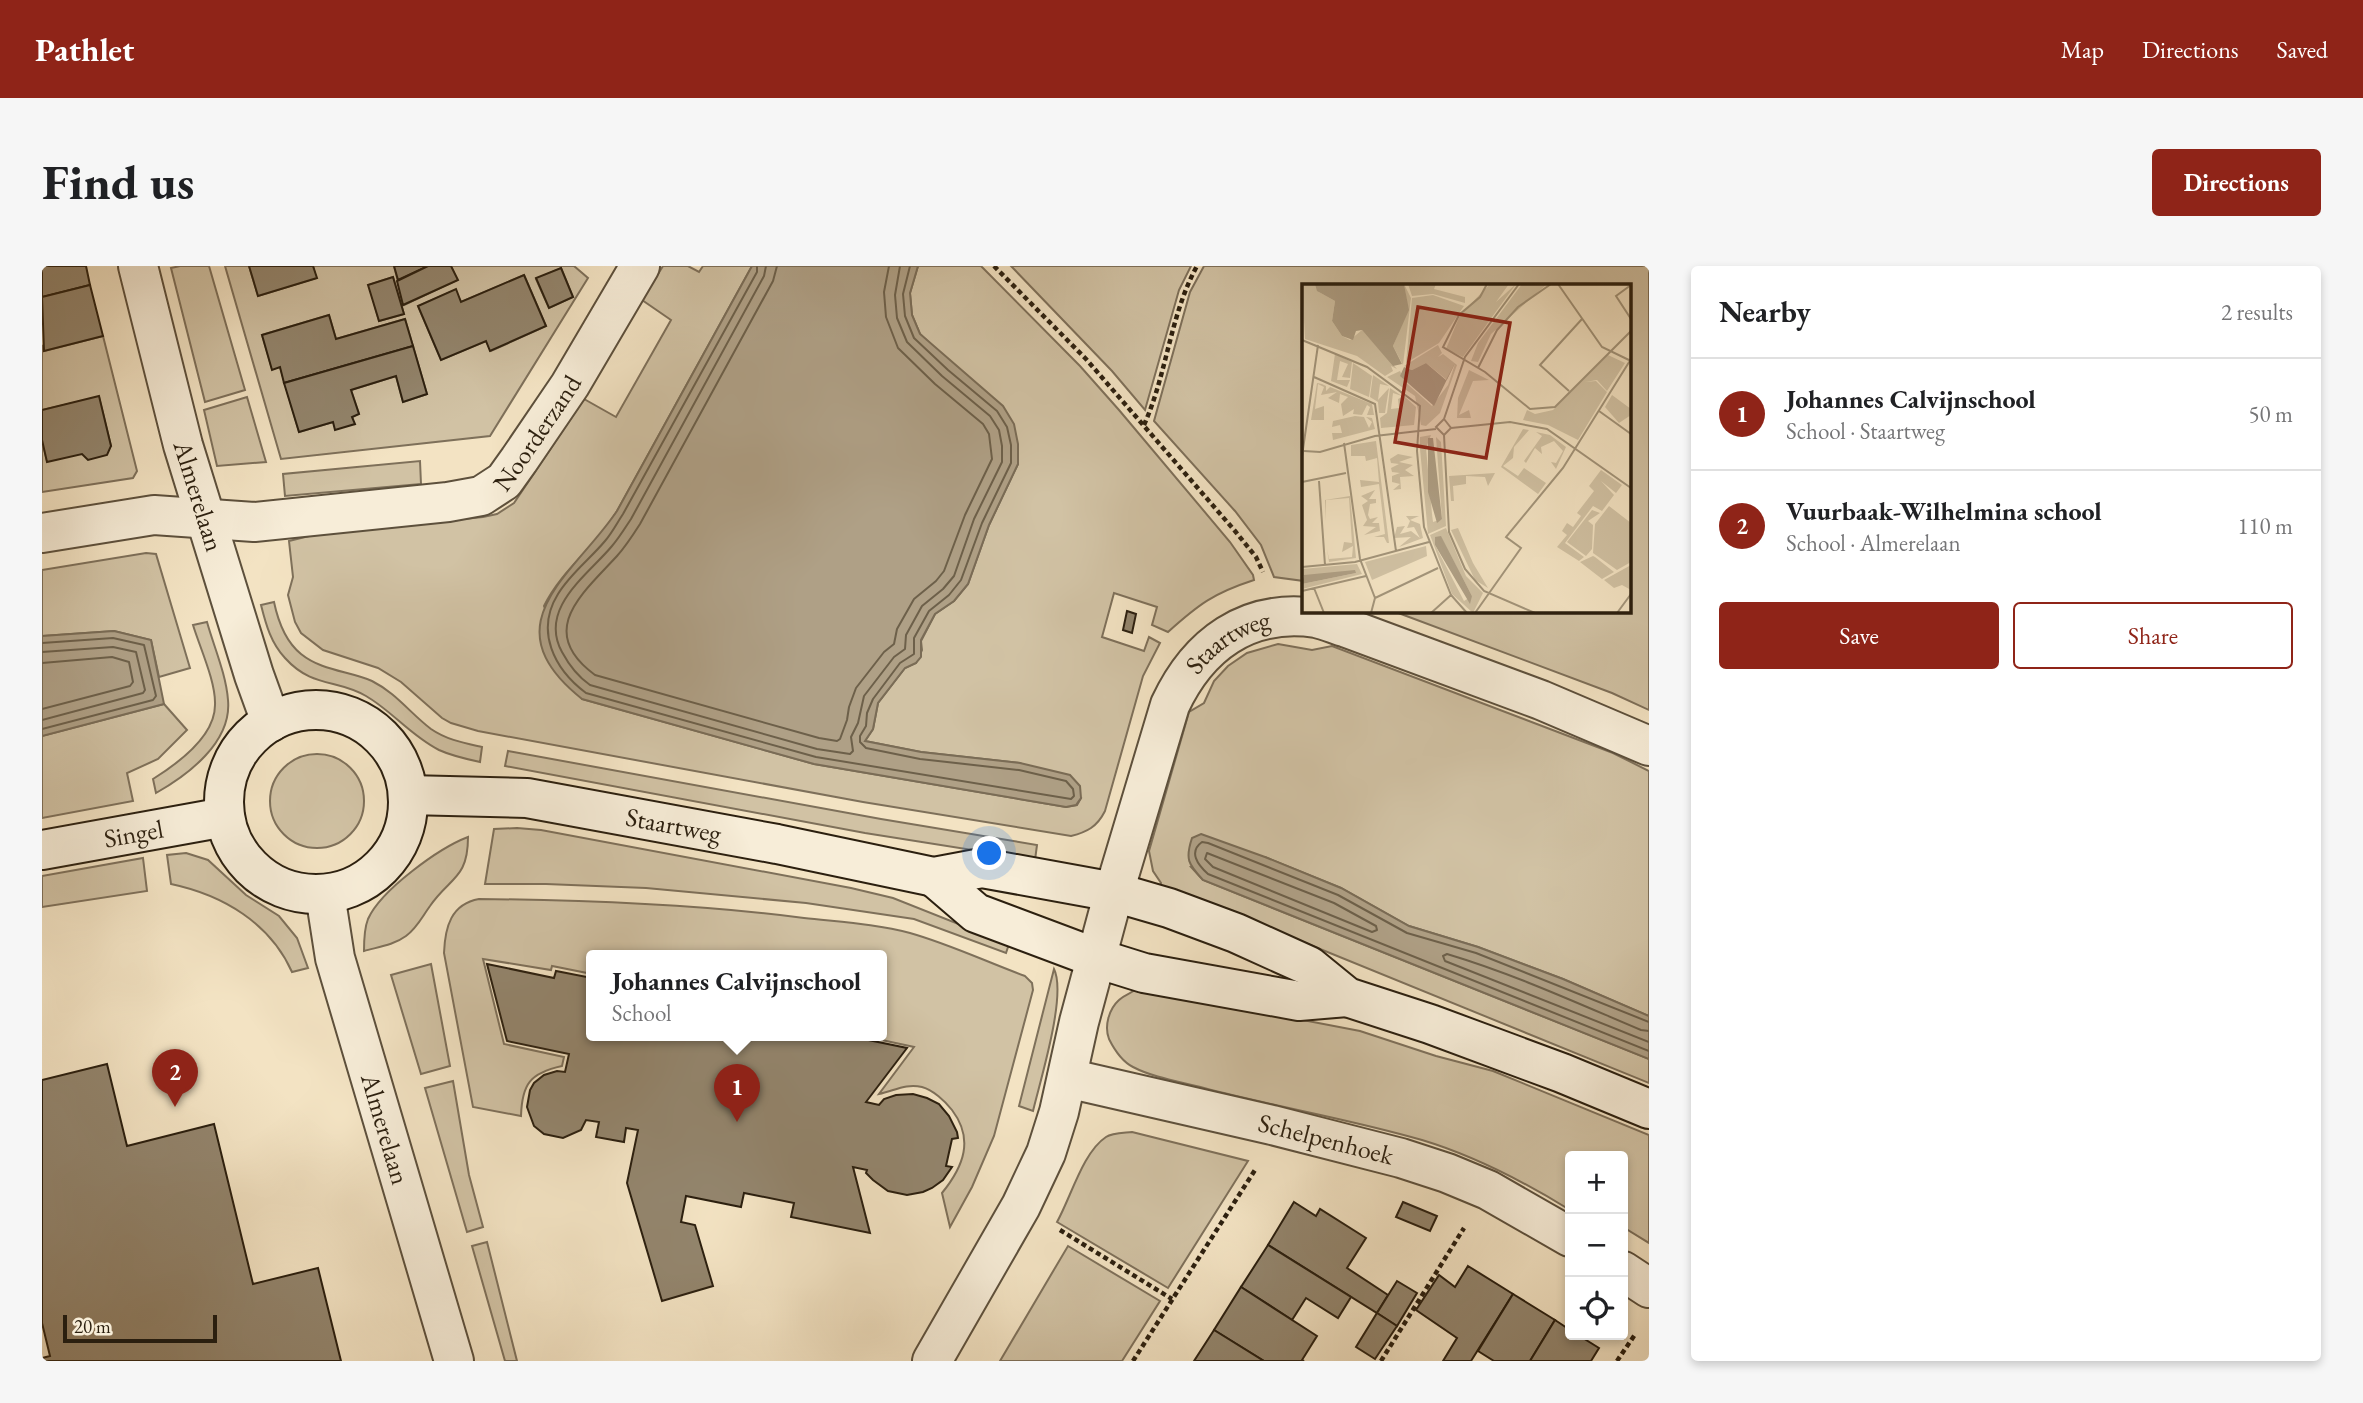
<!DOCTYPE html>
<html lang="en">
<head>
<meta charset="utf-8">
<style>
  :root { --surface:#fff; --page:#f6f6f6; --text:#202124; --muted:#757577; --line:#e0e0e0; --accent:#8f2418 }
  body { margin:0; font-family:"EB Garamond",serif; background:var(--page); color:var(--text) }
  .controls { position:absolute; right:21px; bottom:21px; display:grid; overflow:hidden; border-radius:7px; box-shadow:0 4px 10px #0003 }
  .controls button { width:63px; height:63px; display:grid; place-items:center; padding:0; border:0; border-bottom:2px solid var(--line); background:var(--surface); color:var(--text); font:35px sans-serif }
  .scale { position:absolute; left:21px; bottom:18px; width:154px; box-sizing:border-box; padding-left:7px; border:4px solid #2b1f0f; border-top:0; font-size:19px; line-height:24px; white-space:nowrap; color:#2b1f0f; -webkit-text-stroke:5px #f7edd8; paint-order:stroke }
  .you { position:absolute; left:948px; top:588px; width:24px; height:24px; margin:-18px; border:5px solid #fff; border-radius:50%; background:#1a73e8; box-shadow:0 0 0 10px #1a73e833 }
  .badge { display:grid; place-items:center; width:46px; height:46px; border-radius:50%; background:var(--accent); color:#fff; font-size:23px; font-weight:700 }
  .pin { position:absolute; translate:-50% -58px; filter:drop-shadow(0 2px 4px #0008) }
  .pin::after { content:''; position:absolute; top:37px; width:24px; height:21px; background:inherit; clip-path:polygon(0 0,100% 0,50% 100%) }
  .popup { position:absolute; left:544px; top:684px; width:301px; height:91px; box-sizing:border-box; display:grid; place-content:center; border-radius:7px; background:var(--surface); filter:drop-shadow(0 2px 5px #0005); font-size:23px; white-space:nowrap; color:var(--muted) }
  .popup b { font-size:26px; color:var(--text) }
  .popup::after { content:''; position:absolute; left:50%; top:100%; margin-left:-14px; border:14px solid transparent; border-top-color:var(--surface) }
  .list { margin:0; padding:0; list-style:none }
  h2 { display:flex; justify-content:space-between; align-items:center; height:91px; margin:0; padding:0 28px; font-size:30px }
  h2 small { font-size:23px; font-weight:400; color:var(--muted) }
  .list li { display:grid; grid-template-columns:46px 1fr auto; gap:21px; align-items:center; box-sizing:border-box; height:112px; padding:0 28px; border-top:2px solid var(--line) }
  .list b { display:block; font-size:26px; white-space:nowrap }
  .list p { margin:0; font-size:23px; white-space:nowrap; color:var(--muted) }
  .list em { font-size:23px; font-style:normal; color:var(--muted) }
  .actions { display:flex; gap:14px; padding:21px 28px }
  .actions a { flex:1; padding:16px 0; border:2px solid var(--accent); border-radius:7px; text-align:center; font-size:24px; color:var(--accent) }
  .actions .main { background:var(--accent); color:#fff }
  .icon { flex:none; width:38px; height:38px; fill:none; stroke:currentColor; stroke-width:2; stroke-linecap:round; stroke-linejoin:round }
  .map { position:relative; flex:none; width:1607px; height:1095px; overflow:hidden; border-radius:7px }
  header { display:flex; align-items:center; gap:42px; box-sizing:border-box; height:98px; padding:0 35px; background:var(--accent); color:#fff }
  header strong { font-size:33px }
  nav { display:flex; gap:38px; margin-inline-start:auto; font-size:24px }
  .intro { display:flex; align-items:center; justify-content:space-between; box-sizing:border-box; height:168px; padding:0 42px }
  h1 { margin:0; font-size:49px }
  .button { padding:18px 32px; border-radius:7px; background:var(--accent); color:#fff; font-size:24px; font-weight:700 }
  main { display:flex; gap:42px; padding:0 42px }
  aside { flex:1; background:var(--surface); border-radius:7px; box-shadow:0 4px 10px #0003 }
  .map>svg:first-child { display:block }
  .green { fill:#d1c2a4; stroke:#7e705a; stroke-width:2; fill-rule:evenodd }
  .water { fill:#afa086; stroke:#7a6c56; stroke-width:2 }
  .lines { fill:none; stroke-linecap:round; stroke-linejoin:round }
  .shore { stroke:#6d604a; stroke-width:2 }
  .building { fill:#93856d; stroke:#2b1f0f; stroke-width:2 }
  .minor-casing { stroke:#5d503c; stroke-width:42 }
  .secondary-casing { stroke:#2b1f0f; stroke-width:42 }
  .path { stroke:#2b1f0f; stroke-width:4.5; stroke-dasharray:5 3.5; stroke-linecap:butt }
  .minor { stroke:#f7edd8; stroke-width:38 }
  .secondary { stroke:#f7edd8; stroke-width:38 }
  .labels { text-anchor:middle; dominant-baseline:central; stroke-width:7; stroke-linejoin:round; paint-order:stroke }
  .street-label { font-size:26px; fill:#2b1f0f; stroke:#f7edd8 }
  .inset-road { fill:none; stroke:#a3957b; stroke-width:2 }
  .view { fill:#8f2418; fill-opacity:0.15; stroke:#8f2418; stroke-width:3.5 }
  .inset-edge { fill:none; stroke:#2b1f0f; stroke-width:3.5 }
</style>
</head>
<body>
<header>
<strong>Pathlet</strong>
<nav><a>Map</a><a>Directions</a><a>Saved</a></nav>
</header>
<div class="intro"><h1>Find us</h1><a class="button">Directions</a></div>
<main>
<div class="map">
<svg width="1607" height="1095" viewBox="0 0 1607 1095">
  <rect width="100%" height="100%" fill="#f3e3c3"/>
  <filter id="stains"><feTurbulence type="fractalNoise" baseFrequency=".00286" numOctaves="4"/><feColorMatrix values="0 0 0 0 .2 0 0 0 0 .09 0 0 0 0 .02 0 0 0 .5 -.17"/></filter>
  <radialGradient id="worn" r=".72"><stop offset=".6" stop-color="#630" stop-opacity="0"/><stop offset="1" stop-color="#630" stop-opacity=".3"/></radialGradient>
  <g class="green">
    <path d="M138,0H167L203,124L163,136L129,2Z"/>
    <path d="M183,0H207L216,30L274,12L271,0H352L362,39L415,14L409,0H532L546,12L448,170L239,193ZM519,2L531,31L507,42L494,13ZM482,9L504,60L449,85L444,75L399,94L376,40L413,24L419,36ZM351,11L362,48L337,55L327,19ZM287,49L294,73L363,53L385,128L361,136L354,110L309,124L317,148L310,151L312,158L291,156L257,166L238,101L230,103L220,69Z"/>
    <path d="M621,0H646L657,6L661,0H710L575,245C569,254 563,263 556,272C537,294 515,313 502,340L540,433L772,498L1024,541L1035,539L1039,532L978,497L879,486L823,475L831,463L836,437L863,402L874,397L880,384L879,375L893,348L912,335L926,318L947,259L976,198L910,98L878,68L870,49L868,27L876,0H939L1038,100L1077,144L1188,276L1211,309L1212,314C1172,327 1157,338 1126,366L1110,359L1115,341L1072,327L1060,371L1102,385L1107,371L1118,377L1101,410L1063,545C1055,561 1045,566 1029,570L821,536L436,465L409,457L400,452L359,416L336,402L281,384L259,367L253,356L246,329L251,311L247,275L275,268L441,251L455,248L472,237L542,133L574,151L629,54L600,34Z"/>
    <path d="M969,0H1149L1137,24L1103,144L1070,105Z"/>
    <path d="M1162,0H1607V444L1570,427L1351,345H1588V19H1262V315L1232,311L1219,279L1193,245L1112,155L1148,26Z"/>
    <path d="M61,70L95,205L91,212L0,226V174L5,195L69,180L57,131L0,144V79L2,85Z"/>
    <path d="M205,131L224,196L175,200L162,144Z"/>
    <path d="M378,195L379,218L243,230L241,208Z"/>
    <path d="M104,287L114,288L148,402L117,411L109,374L72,365L0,370V304Z"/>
    <path d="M232,336C236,355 243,375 259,388C280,405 307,405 330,415C354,427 369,448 389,463C405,474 422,477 440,481L438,496C424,493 410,490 397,484C369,470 350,445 324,430C295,413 270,422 243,392C229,377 224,359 219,339Z"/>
    <path d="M165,356C172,381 184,408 186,434C190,476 146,509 114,527L111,513C135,498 173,471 173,439C174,416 158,382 151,359Z"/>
    <path d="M1236,378L1270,384L1290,380L1571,487L1607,505V750L1521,713L1436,681L1367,660L1299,622L1223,591L1149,601L1161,614L1607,793V817L1229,663L1118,621L1119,617L1111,605L1107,585L1147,446L1162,437L1172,415L1186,400L1205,387Z"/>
    <path d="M122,438L145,464L116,493L85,507L91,535L0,552V470Z"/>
    <path d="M466,485L839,553L995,579L993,594L823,567L463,500Z"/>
    <circle cx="275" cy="535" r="47"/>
    <path d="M475,562L499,564L809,622L851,632L967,678L964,687L872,653L764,637L604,622L504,618H443L452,563Z"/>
    <path d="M426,571C426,613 408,611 388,640C380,651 375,662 364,670C352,679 336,681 322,685C322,674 322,663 326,653C339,624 397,582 426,571Z"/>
    <path d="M144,587L166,594L204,629L237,650L255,672L266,702L250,706C228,657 181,629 129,618L125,589Z"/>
    <path d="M101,592L105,625L0,641V610Z"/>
    <path d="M437,633C546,634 654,638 762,652C797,656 835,658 868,667C907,678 945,696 983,710L990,717L991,724L952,870L930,921L908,961L900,927C922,900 932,873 910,844C903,835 891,824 880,821C864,817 852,825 837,828L872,781L821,770H840V690H550V708L510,700L509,704L441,693L462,778L522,791L520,800C488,807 480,818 479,850L431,841L402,687C403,661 409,638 437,633Z"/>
    <path d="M389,698L408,800L379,808L349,709Z"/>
    <path d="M1012,703C1025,729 998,815 991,845L977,840Z"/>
    <path d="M1094,722L1318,765L1394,790L1451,805L1607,869V977L1581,961V890H1528V944C1481,915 1433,890 1380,874C1308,853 1234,841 1162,822C1140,816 1112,812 1091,801C1081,796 1072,783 1067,773C1062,760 1067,743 1077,734C1083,728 1090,728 1094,722Z"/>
    <path d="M411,815L427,909L441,961L425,966L383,822Z"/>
    <path d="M1090,866L1206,895L1126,1022L1015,956C1029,931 1041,886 1064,871C1070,867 1082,867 1090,866Z"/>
    <path d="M445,976L475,1095H463L430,980Z"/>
    <path d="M1026,980L1118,1035L1080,1095H958Z"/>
  </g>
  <g class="water">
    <path d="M710,0H876L868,27L870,49L878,68L961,140L972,158L976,178V198L947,259L926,318L912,335L893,348L879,374V391L874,397L863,402L836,437L831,463L823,475L879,486L978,497L1028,509L1038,520L1039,532L1034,539L1024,541L772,498L540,433C446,358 531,310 575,245Z"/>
    <path d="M72,365L109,374L122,438L0,470V370Z"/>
    <path d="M1159,568L1223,591L1299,622L1367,660L1436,681L1521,713L1607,750V793L1161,614C1146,598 1143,593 1150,572Z"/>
  </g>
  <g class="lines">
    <g class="shore">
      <path d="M715,0V6L581,248C575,257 570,267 563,275C548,293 528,308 516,328C493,365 512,403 544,427L774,491L1029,533L1032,530L1031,523L1024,515L977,504L878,493L824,482L818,476V470L824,460L825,447L831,433L858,397L872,388V372L887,345L907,329L919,314L940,257L969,197V179L965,161L955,145L906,104L872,72L863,50L861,28L868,0"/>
      <path d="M724,0L722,10L589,253C583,262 577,272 570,280C546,309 496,342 520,386C527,399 535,410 548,419L775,483L808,488L811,485L809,471L816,457L822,430L852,391L863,383L864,369L880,340L901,323L912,310L932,253L960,196V180L957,164L948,150L900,110L865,76L855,52L853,29L858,0"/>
      <path d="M735,0L731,15L598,258C591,269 584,280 575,290C541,327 493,365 553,409L777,472L795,475L798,473L805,454L807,441L814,422L842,386L852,378L855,363L872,333L894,315L902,305L923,249L950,193L947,168L941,158L893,118L856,82L844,51L842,26L847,0"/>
      <path d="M0,377L71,372L102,379L114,430L111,434L0,463"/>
      <path d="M0,386L71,381L94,386L103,424L101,427L0,454"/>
      <path d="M0,397L70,391L87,396L91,416L88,420L0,443"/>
      <path d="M1165,587L1292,637L1334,660L1335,664L1330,666L1171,601L1163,593Z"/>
      <path d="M1607,756L1434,687L1365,667L1296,629L1166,577L1160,576C1146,586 1156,599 1166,608L1607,785"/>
      <path d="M1607,765L1599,764C1535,737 1472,708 1405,688L1401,690L1403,695L1607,776"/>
    </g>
  </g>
  <g class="building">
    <path d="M0,0H44L48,19L0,31Z"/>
    <path d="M207,0H271L275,12L216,30Z"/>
    <path d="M352,0H386L356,14Z"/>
    <path d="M386,0H409L416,14L361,39L355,15Z"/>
    <path d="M519,2L531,31L507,42L494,12Z"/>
    <path d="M482,9L504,60L448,85L444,75L399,94L376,40L414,23L419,36Z"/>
    <path d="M351,11L362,48L337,55L326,19Z"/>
    <path d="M48,19L61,70L2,85L0,31Z"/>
    <path d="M287,49L294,73L363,53L371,80L242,117L238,101L230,104L220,69Z"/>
    <path d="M371,80L385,128L361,136L354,110L309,124L317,148L310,151L313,158L293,164L291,156L257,166L242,117Z"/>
    <path d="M57,130L69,180L65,189L46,194L40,188L5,196L0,174V144Z"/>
    <path d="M1085,345L1094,348L1090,367L1081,364Z"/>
    <path d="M445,698L512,712L514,705L550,712V770H807L865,782L824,836L837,839L842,833L854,829L871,828L885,832L897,838L907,850L915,866L916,872L910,873L904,900L910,901L901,914L890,922L881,926L865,929L846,925L831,914L824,907L825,904L811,901L828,967L749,951L752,937L702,927L699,941L644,930L639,956L653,959L671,1020L620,1035L585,917L596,864L584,862L582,876L554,871L557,856L544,854L539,864L521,872L502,868L492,860L485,841L488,824L492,817L502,809L515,805L523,806L527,788L465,775Z"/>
    <path d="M65,798L85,880L172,858L211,1018L276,1002L299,1095H0V1092L8,1090L0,1057V814Z"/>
    <path d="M1252,936L1274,950L1278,943L1324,972L1305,1002L1346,1029L1335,1047L1226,979Z"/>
    <path d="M1361,936L1395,950L1388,965L1354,951Z"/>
    <path d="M1226,979L1309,1031L1296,1052L1264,1032L1250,1054L1199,1021Z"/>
    <path d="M1426,1000L1471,1028L1429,1095H1401L1415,1072L1374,1044L1397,1009L1413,1021Z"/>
    <path d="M1355,1015L1375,1027L1355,1060L1335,1047Z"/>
    <path d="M1199,1021L1275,1070L1260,1094L1262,1095H1222L1172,1064Z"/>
    <path d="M1471,1028L1513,1054L1488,1095H1452L1436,1085Z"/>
    <path d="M1335,1047L1355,1060L1333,1093L1314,1081Z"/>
    <path d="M1513,1054L1528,1064V1069H1536L1557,1082L1549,1095H1488Z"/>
    <path d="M1172,1064L1222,1095H1152Z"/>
  </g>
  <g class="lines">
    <defs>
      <g id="minor">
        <path id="s1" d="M96,0L141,179L212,409L229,456"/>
        <path id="s2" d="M0,267L112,249L212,256L406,236L439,230L462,215L477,194L528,119L598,0"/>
        <path id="s3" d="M283,628L293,692L412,1095"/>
        <path id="s4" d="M1025,812L1230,859L1359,892L1405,907L1446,924L1528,971"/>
        <path d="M1581,1005L1607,1022"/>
        <path id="s5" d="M890,1095L979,940L1004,887L1017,846L1037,756L1072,626L1128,439C1156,379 1205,342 1274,352C1284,354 1295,359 1305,362L1499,434L1607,480"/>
      </g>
      <g id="secondary">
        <circle cx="274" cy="536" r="92"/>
        <path id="s6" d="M366,529L485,532L735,578L892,611L940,602L1072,626L1127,642L1194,667L1267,700L1305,731L1388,758L1520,807L1607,843"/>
        <path id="s7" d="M0,584L183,551"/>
        <path d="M892,611L934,647L1054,692L1102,707L1257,735L1305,731"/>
      </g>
    </defs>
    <use href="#minor" class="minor-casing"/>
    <use href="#secondary" class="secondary-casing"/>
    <g class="path">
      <path d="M952,0L1044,93L1193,265L1214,291L1221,306"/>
      <path d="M1102,159C1125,108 1128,49 1155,0"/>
      <path d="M1018,964L1130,1033"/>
      <path d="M1091,1095L1213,904"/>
      <path d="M1339,1095L1422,962"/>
      <path d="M1575,1095L1594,1067"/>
    </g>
    <use href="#minor" class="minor"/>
    <use href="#secondary" class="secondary"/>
  </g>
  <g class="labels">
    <g class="street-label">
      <text stroke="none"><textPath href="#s2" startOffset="528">Noorderzand</textPath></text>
      <text stroke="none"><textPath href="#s1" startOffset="238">Almerelaan</textPath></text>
      <text stroke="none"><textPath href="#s5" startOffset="791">Staartweg</textPath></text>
      <text stroke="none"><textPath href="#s6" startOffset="268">Staartweg</textPath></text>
      <text stroke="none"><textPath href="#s7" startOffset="93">Singel</textPath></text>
      <text stroke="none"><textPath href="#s3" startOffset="243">Almerelaan</textPath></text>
      <text stroke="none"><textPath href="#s4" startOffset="266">Schelpenhoek</textPath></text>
    </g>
  </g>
  <g transform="translate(1260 18)">
    <rect width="329" height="329" fill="#f3e3c3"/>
    <path d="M0,0H13L17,8L33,17L30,37L40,52L48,56L60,46L95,85L89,82L91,87L83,92L55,72L3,55ZM102,0L109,14L101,81L91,62L106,26ZM106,0H134L132,5L163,13V19L131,10L110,12ZM195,0H207L194,18L214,0L161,73L144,65L158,31L187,1ZM220,0H245L189,50L176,78L169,77L176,59ZM131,11L162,22L137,59L104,79L110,14ZM136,61L140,69L136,73L141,70L155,81L138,129L124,142L119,141L113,112L85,93L98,87L103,98L130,122L146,101L153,80L145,96L124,79L110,86L102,82ZM33,70L50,78L48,94L40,93L46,80L38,77L35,96H48L45,103L29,97ZM306,71L323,79L305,107L295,96L283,98L294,97L305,108L276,156L246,141L221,136L225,126L233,130L251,126ZM51,79L70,92L67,113L48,105ZM167,86L187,96L171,97L157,131L167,126L169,134H155L156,114ZM71,91L87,102L78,100L76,116L87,104L83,129H77L76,118L68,113ZM15,99L20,100L24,102V107L28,103L70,120L72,131H65L68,123L65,121L60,131L51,130L52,125L41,132L39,120L46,113L38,110L37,119L26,114L35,108L19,111L22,103L16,100L13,125L22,122V136H9ZM88,104L100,112L91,109L89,125L97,124L96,115L102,112L114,123L112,141L79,144L78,134L85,129ZM310,111L329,125V131L317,139L303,123ZM53,132L62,133L67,144L70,138L64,133L70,134L73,145L31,156L30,149H40L38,141L30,143L31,137ZM221,145L227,146L212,163L211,174L201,182L216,192L222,184L244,199L236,210L199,183ZM234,148L248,151L264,163L254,185L249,178L254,179L261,167L252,157L239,163L240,170L233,164L224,179L222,177L240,152ZM129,151L124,164L130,230L131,238L140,235L134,153L139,158L144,242L126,250L118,165V153ZM74,157L87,259H85L82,253H72L83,250L77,200L59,203L58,196L77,198L75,174L64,177L63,172H49V161ZM96,170L111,173L97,178L111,181L103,186L112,192L98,193L99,205L91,206L98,200L90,198V192L98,189L90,188L89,184L97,180L89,179L88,175ZM299,186L320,201L314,209L299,197L312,211L300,227L291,222L263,259L282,273L277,277L255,263L265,251L260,247L265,239L271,243L279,232L275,229L292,207L287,202ZM193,189L186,202L183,193L164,192V200L151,202L152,217H149L147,192ZM73,206L67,215H74V219L68,220L66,231L68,235L76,233L70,239H77L78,247L62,251L74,243L61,242L65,236L60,221L66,217L59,212ZM48,212L54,274L27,278L25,265L27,275L50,273L51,262L40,268L42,258L50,259L47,214L24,216L23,237V216ZM307,222L329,239V278L315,286L291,269L293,240ZM290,226L298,229L286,237L291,241L290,265L284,272L265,258ZM104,232H117L108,236L118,240L121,254L97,263L109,253L92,254L95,243L103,242L98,250L109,247L118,254L112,243L105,244L108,237ZM144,244L164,292L181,309L171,329L150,310L128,251ZM139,253L170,312L162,317L133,261ZM156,244L171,279L186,304L173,296L149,246ZM124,262L125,272L70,296L63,278ZM291,272L293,273L312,288L300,295L278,278ZM55,280L60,290L0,305V300L54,289L0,292V285ZM329,281V306L320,301L312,304L302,296Z" fill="#d1c2a4" fill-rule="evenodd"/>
    <path d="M13,0H102L107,26L91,62L100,80L91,82L60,46L54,47L51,56L40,52L30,37L33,17L15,7ZM124,79L144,96L153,79L132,122L98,92L102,83L110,86ZM126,154H131L140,235L135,239L126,208ZM139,252L170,312L168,320L133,261V253ZM53,286L54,289L0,300L2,291Z" fill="#afa086"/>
    <path class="inset-road" d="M185,0L178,13L157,31L141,63L183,88L228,125L253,123L329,47M256,0L300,63L329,77M329,1L314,12L329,35M0,56L65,83L118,122L115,167L122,243L149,311L165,329M176,84L195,46L216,23L249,0M12,93L73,120L94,267M267,107L238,81L280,35M297,127L329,150M142,135L163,73L217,0M149,144L208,138L245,145L329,204M142,151L147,248L163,285L182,307L233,329M142,151L134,143L142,135M142,151L149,144L142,135M42,159L58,275L73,314M2,167L18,168L73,152L134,145M0,172L16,61M17,197L23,281M0,198L44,189M0,283L53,278L127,258M12,304L22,329M0,307L64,292M69,329L73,314L136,284M129,329L149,311M173,329L219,264L204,253L261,184L329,75M315,329L329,310"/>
    <path class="view" d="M116,23L208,39L184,174L93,158Z"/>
    <rect width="329" height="329" class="inset-edge"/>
  </g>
  <rect width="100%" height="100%" filter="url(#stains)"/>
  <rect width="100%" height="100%" fill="url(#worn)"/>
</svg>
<div class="controls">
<button>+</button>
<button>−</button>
<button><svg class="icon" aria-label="locate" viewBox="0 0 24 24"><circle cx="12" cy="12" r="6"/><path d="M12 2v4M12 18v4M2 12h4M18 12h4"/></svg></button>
</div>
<div class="scale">20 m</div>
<div class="you"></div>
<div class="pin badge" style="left:695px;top:856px">1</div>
<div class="popup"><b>Johannes Calvijnschool</b>School</div>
<div class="pin badge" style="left:133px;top:841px">2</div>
</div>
<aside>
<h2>Nearby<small>2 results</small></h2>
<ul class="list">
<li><span class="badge">1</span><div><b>Johannes Calvijnschool</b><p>School · Staartweg</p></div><em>50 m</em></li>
<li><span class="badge">2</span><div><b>Vuurbaak-Wilhelmina school</b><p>School · Almerelaan</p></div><em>110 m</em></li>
</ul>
<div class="actions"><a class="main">Save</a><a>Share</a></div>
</aside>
</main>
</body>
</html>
